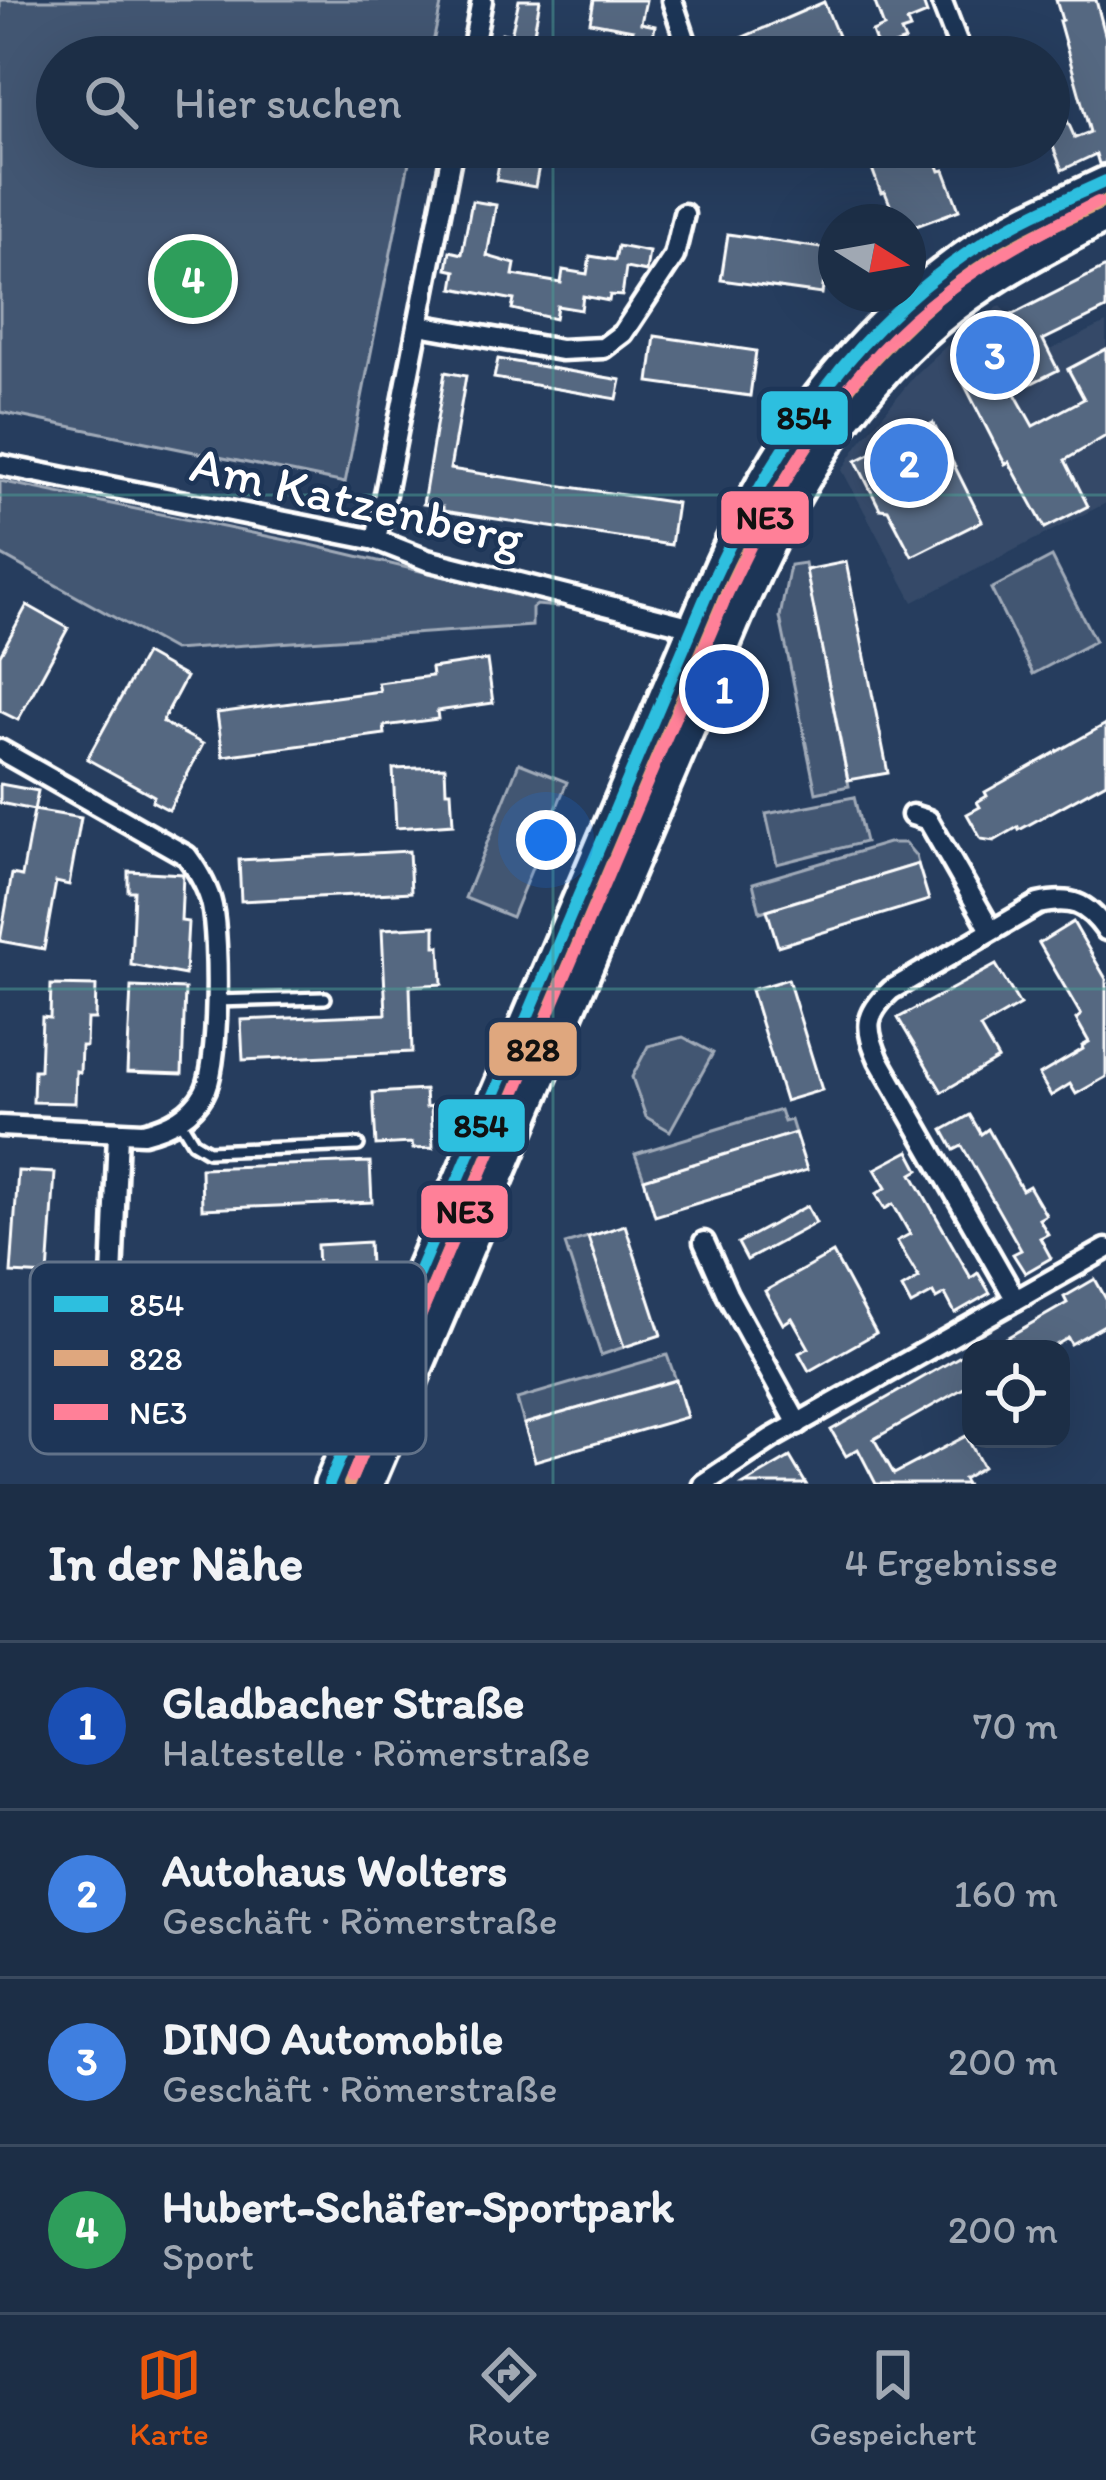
<!DOCTYPE html>
<html lang="de">
<head>
<meta charset="utf-8">
<style>
  :root { --surface:#1c2e46; --page:#293a51; --text:#f1f3f6; --muted:#a0a8b3; --line:#3a4a5f; --accent:#ea580c }
  body { margin:0; font-family:Itim,sans-serif; background:var(--page); color:var(--text) }
  .controls { position:absolute; right:36px; bottom:36px; display:grid; overflow:hidden; border-radius:24px; box-shadow:0 12px 48px #0002 }
  .controls button { width:108px; height:108px; display:grid; place-items:center; padding:0; border:0; border-bottom:3px solid var(--line); background:var(--surface); color:var(--text); font:60px sans-serif }
  .compass { position:absolute; left:818px; top:204px; width:108px; height:108px; border-radius:50%; background:var(--surface); box-shadow:0 12px 48px #0002; rotate:101deg }
  .you { position:absolute; left:546px; top:840px; width:42px; height:42px; margin:-30px; border:9px solid #fff; border-radius:50%; background:#1a73e8; box-shadow:0 0 0 18px #1a73e833 }
  .badge { display:grid; place-items:center; width:78px; height:78px; border-radius:50%; background:var(--accent); color:#fff; font-size:39px; font-weight:700 }
  .pin { position:absolute; translate:-50% -50%; border:6px solid #fff; box-shadow:0 3px 12px #0006 }
  .list { margin:0; padding:0; list-style:none }
  h2 { display:flex; justify-content:space-between; align-items:center; height:156px; margin:0; padding:0 48px; font-size:51px }
  h2 small { font-size:39px; font-weight:400; color:var(--muted) }
  .list li { display:grid; grid-template-columns:78px 1fr auto; gap:36px; align-items:center; box-sizing:border-box; height:168px; padding:0 48px; border-top:3px solid var(--line) }
  .list b { display:block; font-size:45px; white-space:nowrap }
  .list p { margin:0; font-size:39px; white-space:nowrap; color:var(--muted) }
  .list em { font-size:39px; font-style:normal; color:var(--muted) }
  .icon { flex:none; width:66px; height:66px; fill:none; stroke:currentColor; stroke-width:2; stroke-linecap:round; stroke-linejoin:round }
  .map { position:relative; flex:none; width:1106px; height:1484px; overflow:hidden }
  .search { position:absolute; background:var(--surface); box-shadow:0 12px 48px #0002; left:36px; right:36px; top:36px; height:132px; display:flex; align-items:center; gap:30px; box-sizing:border-box; padding:0 42px; border-radius:66px; color:var(--muted); font-size:45px }
  .sheet { height:828px; background:var(--surface) }
  nav { display:flex; justify-content:space-around; align-items:center; box-sizing:border-box; height:168px; border-top:3px solid var(--line); background:var(--surface); font-size:33px; color:var(--muted) }
  nav a { display:grid; justify-items:center; gap:6px }
  nav .on { color:var(--accent) }
  .map>svg:first-child { display:block }
  .built { fill:#344a68 }
  .green { fill:#425672; stroke:#a0aab8; stroke-width:3 }
  .building { fill:#556781; stroke:#fff; stroke-width:3 }
  .lines { fill:none; stroke-linecap:round; stroke-linejoin:round }
  .lane-casing { stroke:#fff; stroke-width:18 }
  .street-casing { stroke:#fff; stroke-width:27 }
  .secondary-casing { stroke:#fff; stroke-width:36 }
  .lane { stroke:#1d3557; stroke-width:9 }
  .street { stroke:#1d3557; stroke-width:18 }
  .secondary { stroke:#1d3557; stroke-width:27 }
  .bus-1-casing { stroke:#1d3557; stroke-width:21 }
  .bus-2-casing { stroke:#1d3557; stroke-width:21 }
  .bus-3-casing { stroke:#1d3557; stroke-width:21 }
  .bus-1 { stroke:#2dbfdf; stroke-width:12 }
  .bus-2 { stroke:#dfa77e; stroke-width:12 }
  .bus-3 { stroke:#ff8098; stroke-width:12 }
  .grid { fill:none; stroke:#4b9892; stroke-width:3; stroke-opacity:0.55 }
  .labels { text-anchor:middle; dominant-baseline:central; stroke-width:9; stroke-linejoin:round; paint-order:stroke }
  .street-label { font-size:51px; fill:#fff; stroke:#1d3557 }
  .key { fill:#1d3557; stroke:#617289; stroke-width:3 }
  .key-label { font-size:33px; fill:#fff }
  .line-badge { stroke:#1d3557; stroke-width:4.5 }
  .pale-badge-label { font-size:33px; text-anchor:middle; font-weight:bold; fill:#111 }
</style>
</head>
<body>
<div class="map">
<svg width="1106" height="1484" viewBox="0 0 1106 1484">
  <rect width="100%" height="100%" fill="#263d5e"/>
  <filter id="ink" filterUnits="userSpaceOnUse"><feTurbulence type="fractalNoise" baseFrequency=".00833" numOctaves="2"/><feDisplacementMap in="SourceGraphic" scale="24" xChannelSelector="R" yChannelSelector="G"/><feConvolveMatrix kernelMatrix="1 2 1 2 8 2 1 2 1" color-interpolation-filters="sRGB"/></filter>
  <g filter="url(#ink)">
    <path class="built" d="M1001,305L1029,360L1106,323V503L913,602L842,470L858,445L915,375L955,338Z"/>
    <g class="green">
      <path d="M0,0H442L430,57H57V147H412L345,483L0,412Z"/>
      <path d="M1106,193V205L1020,250L821,432L785,488L737,585L725,580L773,483L844,377L933,291L1014,238Z"/>
      <path d="M0,481L315,546L559,604L558,607L536,605L532,608V626L173,650L0,554Z"/>
      <path d="M1052,557L1095,641L1033,674L991,589Z"/>
      <path d="M805,563L849,786L816,793L780,617L790,565Z"/>
      <path d="M698,654L702,658L693,691L398,1389L386,1384L694,655Z"/>
      <path d="M519,763L567,782L512,917L465,898Z"/>
      <path d="M854,797L865,842L777,864L766,814Z"/>
      <path d="M888,843H905L916,856L918,864L760,912L753,883Z"/>
      <path d="M683,1037L713,1053L670,1131L646,1117L632,1077L648,1046Z"/>
      <path d="M780,1110L784,1122L791,1120L795,1133L644,1179L635,1154Z"/>
      <path d="M588,1237L624,1347L601,1355L565,1244Z"/>
      <path d="M667,1355L676,1380L524,1424L517,1399Z"/>
    </g>
    <g class="building">
      <path d="M519,0H540L533,38L582,50L581,57H498L502,33L511,35Z"/>
      <path d="M594,0H646L641,23L655,26L649,57H628L633,30L590,22Z"/>
      <path d="M874,0H922L927,14L907,22L910,29L901,32L905,41L879,51L872,32L884,27Z"/>
      <path d="M1056,0H1096L1106,38V163L1099,164L1096,154L1062,170L1049,136V114L1062,109L1075,138L1090,132L1059,21L1062,20Z"/>
      <path d="M824,2L840,41L803,57H704V54Z"/>
      <path d="M864,147H931L940,171L944,170L959,210L908,229V222H897L885,192L881,193Z"/>
      <path d="M502,148L541,155L535,187L496,180Z"/>
      <path d="M472,201L496,205L487,256L515,264L513,275L561,283L563,270L587,274L590,256L615,260L618,246L649,252L646,272L626,268L622,296L610,295L609,301L583,296L581,310L557,306L555,319L512,309L514,300L453,288L456,271L447,269L450,251L462,254Z"/>
      <path d="M728,234L828,249L822,294L721,280Z"/>
      <path d="M1106,267V309L1043,340L1058,370L1014,392L1033,426L1084,399L1068,369L1106,349V436L1065,460L1088,506L1045,528L1009,462L1005,464L956,368L982,351L974,334Z"/>
      <path d="M655,336L756,351L750,396L649,382Z"/>
      <path d="M498,359L621,380L617,399L494,378Z"/>
      <path d="M445,372L466,376L450,469L677,503L671,545L443,511V507L423,504Z"/>
      <path d="M933,423L982,521L912,556L888,510L880,509L856,461Z"/>
      <path d="M846,562L888,773L848,780L806,570Z"/>
      <path d="M27,605L68,628L18,720L0,711V655Z"/>
      <path d="M145,654L186,677L162,722L203,744L169,810L152,801L154,796L87,759Z"/>
      <path d="M487,660L493,703L437,711L438,719L384,726L385,734L223,756L217,713L380,691L378,683L432,676L431,668Z"/>
      <path d="M1106,724V782L1019,830L1018,827L994,841L981,839L967,814L980,807L977,802L987,796L985,792Z"/>
      <path d="M445,767L446,791H451L453,824L396,828L393,769Z"/>
      <path d="M0,784L38,791L34,810L81,818L69,885L56,882L44,949L0,941L12,874L22,876L34,810L0,803Z"/>
      <path d="M409,851L411,892L241,901L239,860Z"/>
      <path d="M918,864L929,900L778,946L767,910Z"/>
      <path d="M128,871L183,874L181,921L188,922L185,975L131,965L134,891H128Z"/>
      <path d="M1073,922L1106,979V1077L1076,1094L1070,1084L1051,1096L1039,1075L1083,1049L1082,1046L1089,1042L1076,1019L1081,1015L1039,943Z"/>
      <path d="M435,926V946H440L442,984L410,986L412,1052L243,1060L241,1020L386,1014L382,929Z"/>
      <path d="M996,965L1020,1005L980,1028L998,1059L942,1092L898,1018Z"/>
      <path d="M788,979L822,1090L785,1101L751,990Z"/>
      <path d="M51,985L96,986L95,1019H87L86,1046H81L80,1072L76,1071L75,1103L33,1102L34,1070H40L42,1017L50,1018Z"/>
      <path d="M131,987L185,989L182,1074L127,1072Z"/>
      <path d="M425,1090L426,1107L431,1106L433,1148L413,1149L412,1143L376,1145L373,1093Z"/>
      <path d="M970,1115L981,1134L988,1129L1022,1190L1029,1186L1046,1215L1039,1219L1048,1234L1040,1238L1051,1258L1025,1273L1013,1254L1021,1250L962,1146L954,1150L943,1130Z"/>
      <path d="M795,1133L807,1170L655,1216L644,1179Z"/>
      <path d="M909,1151L919,1170L912,1174L971,1278L978,1273L990,1293L955,1313L945,1294L936,1299L933,1293L911,1305L902,1288L919,1278L897,1241L910,1234L893,1204L885,1209L876,1194L886,1188L875,1169Z"/>
      <path d="M370,1162L372,1202L202,1209L201,1168Z"/>
      <path d="M18,1171L55,1173L48,1275L11,1273Z"/>
      <path d="M807,1206L816,1223L747,1260L738,1243Z"/>
      <path d="M625,1225L661,1335L624,1347L588,1237Z"/>
      <path d="M369,1242L370,1266H375L377,1300L356,1301V1295L319,1297L317,1245Z"/>
      <path d="M833,1253L876,1333L809,1371L799,1353L809,1348L792,1318L783,1324L765,1291Z"/>
      <path d="M1095,1279L1106,1299V1324L1071,1344L1068,1338L1049,1349H987L1067,1303L1064,1297Z"/>
      <path d="M971,1350V1384L874,1439L894,1474L966,1436L983,1467L963,1479L966,1484H876L858,1449L846,1456L831,1430Z"/>
      <path d="M676,1380L687,1417L535,1461L524,1424Z"/>
      <path d="M790,1457L806,1484H744Z"/>
    </g>
    <g class="lines">
      <defs>
        <g id="lane">
          <path d="M215,1001L325,998"/>
          <path d="M179,1119L193,1142L208,1151L358,1145"/>
        </g>
        <g id="street">
          <path d="M672,0L691,57"/>
          <path d="M941,0L963,57"/>
          <path d="M471,57L482,0"/>
          <path d="M419,325L561,350L603,348L623,333L674,256L684,214"/>
          <path d="M0,465L376,540L427,560L693,627L737,616"/>
          <path d="M376,540L453,147"/>
          <path d="M0,750L187,856C198,871 208,887 212,906C219,939 220,1066 204,1093C191,1116 168,1127 143,1133L0,1126"/>
          <path d="M912,815L928,820L991,930"/>
          <path d="M704,1242L727,1294L798,1424"/>
          <path d="M1016,1300L879,1060C865,1028 864,1015 891,990L1038,904C1071,897 1086,902 1106,930"/>
          <path d="M110,1327L118,1133"/>
          <path d="M703,1484L772,1438L1106,1249"/>
        </g>
        <g id="secondary">
          <path d="M329,1484L711,584C771,445 848,334 975,248C1015,220 1062,202 1106,181"/>
          <path d="M369,1484L745,599C794,487 857,383 954,308C1001,272 1054,245 1106,218"/>
        </g>
      </defs>
      <use href="#lane" class="lane-casing"/>
      <use href="#street" class="street-casing"/>
      <use href="#secondary" class="secondary-casing"/>
      <use href="#lane" class="lane"/>
      <use href="#street" class="street"/>
      <use href="#secondary" class="secondary"/>
      <defs>
        <path id="bus-1" d="M329,1484L711,584C775,444 857,321 990,238C1027,215 1067,199 1106,181"/>
        <path id="bus-2" d="M349,1484L727,591C789,457 871,334 999,254C1033,233 1070,218 1106,201"/>
        <path id="bus-3" d="M352,1477L728,592C781,478 845,367 947,291C994,255 1046,229 1098,202"/>
      </defs>
      <use href="#bus-1" class="bus-1-casing"/>
      <use href="#bus-2" class="bus-2-casing"/>
      <use href="#bus-3" class="bus-3-casing"/>
      <use href="#bus-1" class="bus-1"/>
      <use href="#bus-2" class="bus-2"/>
      <use href="#bus-3" class="bus-3"/>
    </g>
  </g>
  <path class="grid" d="M553,0V57M553,147V1484M0,495H1106M0,989H1106"/>
  <g class="labels">
    <g class="street-label">
      <text transform="translate(357 501) rotate(13)">Am Katzenberg</text>
    </g>
  </g>
  <rect x="30" y="1262" width="396" height="192" rx="18" class="key"/>
  <rect x="54" y="1296" width="54" height="16" fill="#2dbfdf"/>
  <rect x="54" y="1350" width="54" height="16" fill="#dfa77e"/>
  <rect x="54" y="1404" width="54" height="16" fill="#ff8098"/>
  <g class="key-label">
    <text x="129" y="1316">854</text>
    <text x="129" y="1370">828</text>
    <text x="129" y="1424">NE3</text>
  </g>
  <g class="line-badge">
    <rect x="759" y="389" width="91" height="58" rx="12" fill="#2dbfdf"/>
    <rect x="719" y="489" width="92" height="57" rx="12" fill="#ff8098"/>
    <rect x="487" y="1020" width="92" height="58" rx="12" fill="#dfa77e"/>
    <rect x="436" y="1097" width="91" height="57" rx="12" fill="#2dbfdf"/>
    <rect x="419" y="1183" width="91" height="57" rx="12" fill="#ff8098"/>
  </g>
  <g class="pale-badge-label">
    <text x="804" y="429">854</text>
    <text x="765" y="529">NE3</text>
    <text x="533" y="1061">828</text>
    <text x="481" y="1137">854</text>
    <text x="465" y="1223">NE3</text>
  </g>
</svg>
<div class="controls">
<button><svg class="icon" aria-label="locate" viewBox="0 0 24 24"><circle cx="12" cy="12" r="6"/><path d="M12 2v4M12 18v4M2 12h4M18 12h4"/></svg></button>
</div>
<svg class="compass" viewBox="-18 -18 36 36"><path d="M0-13l5 13h-10z" fill="#e53935"/><path d="M0 13l5-13h-10z" fill="#a0a8b3"/></svg>
<div class="you"></div>
<div class="pin badge" style="left:724px;top:689px;background:#1a4fb4">1</div>
<div class="pin badge" style="left:909px;top:463px;background:#3f7fe0">2</div>
<div class="pin badge" style="left:995px;top:355px;background:#3f7fe0">3</div>
<div class="pin badge" style="left:193px;top:279px;background:#2e9e5b">4</div>
<div class="search"><svg class="icon" aria-label="search" viewBox="0 0 24 24"><circle cx="10" cy="10" r="6"/><path d="M15 15l6 6"/></svg>Hier suchen</div>
</div>
<section class="sheet">
<h2>In der Nähe<small>4 Ergebnisse</small></h2>
<ul class="list">
<li><span class="badge" style="background:#1a4fb4">1</span><div><b>Gladbacher Straße</b><p>Haltestelle · Römerstraße</p></div><em>70 m</em></li>
<li><span class="badge" style="background:#3f7fe0">2</span><div><b>Autohaus Wolters</b><p>Geschäft · Römerstraße</p></div><em>160 m</em></li>
<li><span class="badge" style="background:#3f7fe0">3</span><div><b>DINO Automobile</b><p>Geschäft · Römerstraße</p></div><em>200 m</em></li>
<li><span class="badge" style="background:#2e9e5b">4</span><div><b>Hubert-Schäfer-Sportpark</b><p>Sport</p></div><em>200 m</em></li>
</ul>
</section>
<nav>
<a class="on"><svg class="icon" aria-label="map" viewBox="0 0 24 24"><path d="M3 6l6-2 6 2 6-2v14l-6 2-6-2-6 2zM9 4v14M15 6v14"/></svg>Karte</a>
<a><svg class="icon" aria-label="directions" viewBox="0 0 24 24"><path d="M12 3l9 9-9 9-9-9zM9 14v-3h6M13 9l2 2-2 2"/></svg>Route</a>
<a><svg class="icon" aria-label="saved" viewBox="0 0 24 24"><path d="M7 4h10v16l-5-4-5 4z"/></svg>Gespeichert</a>
</nav>
</body>
</html>
